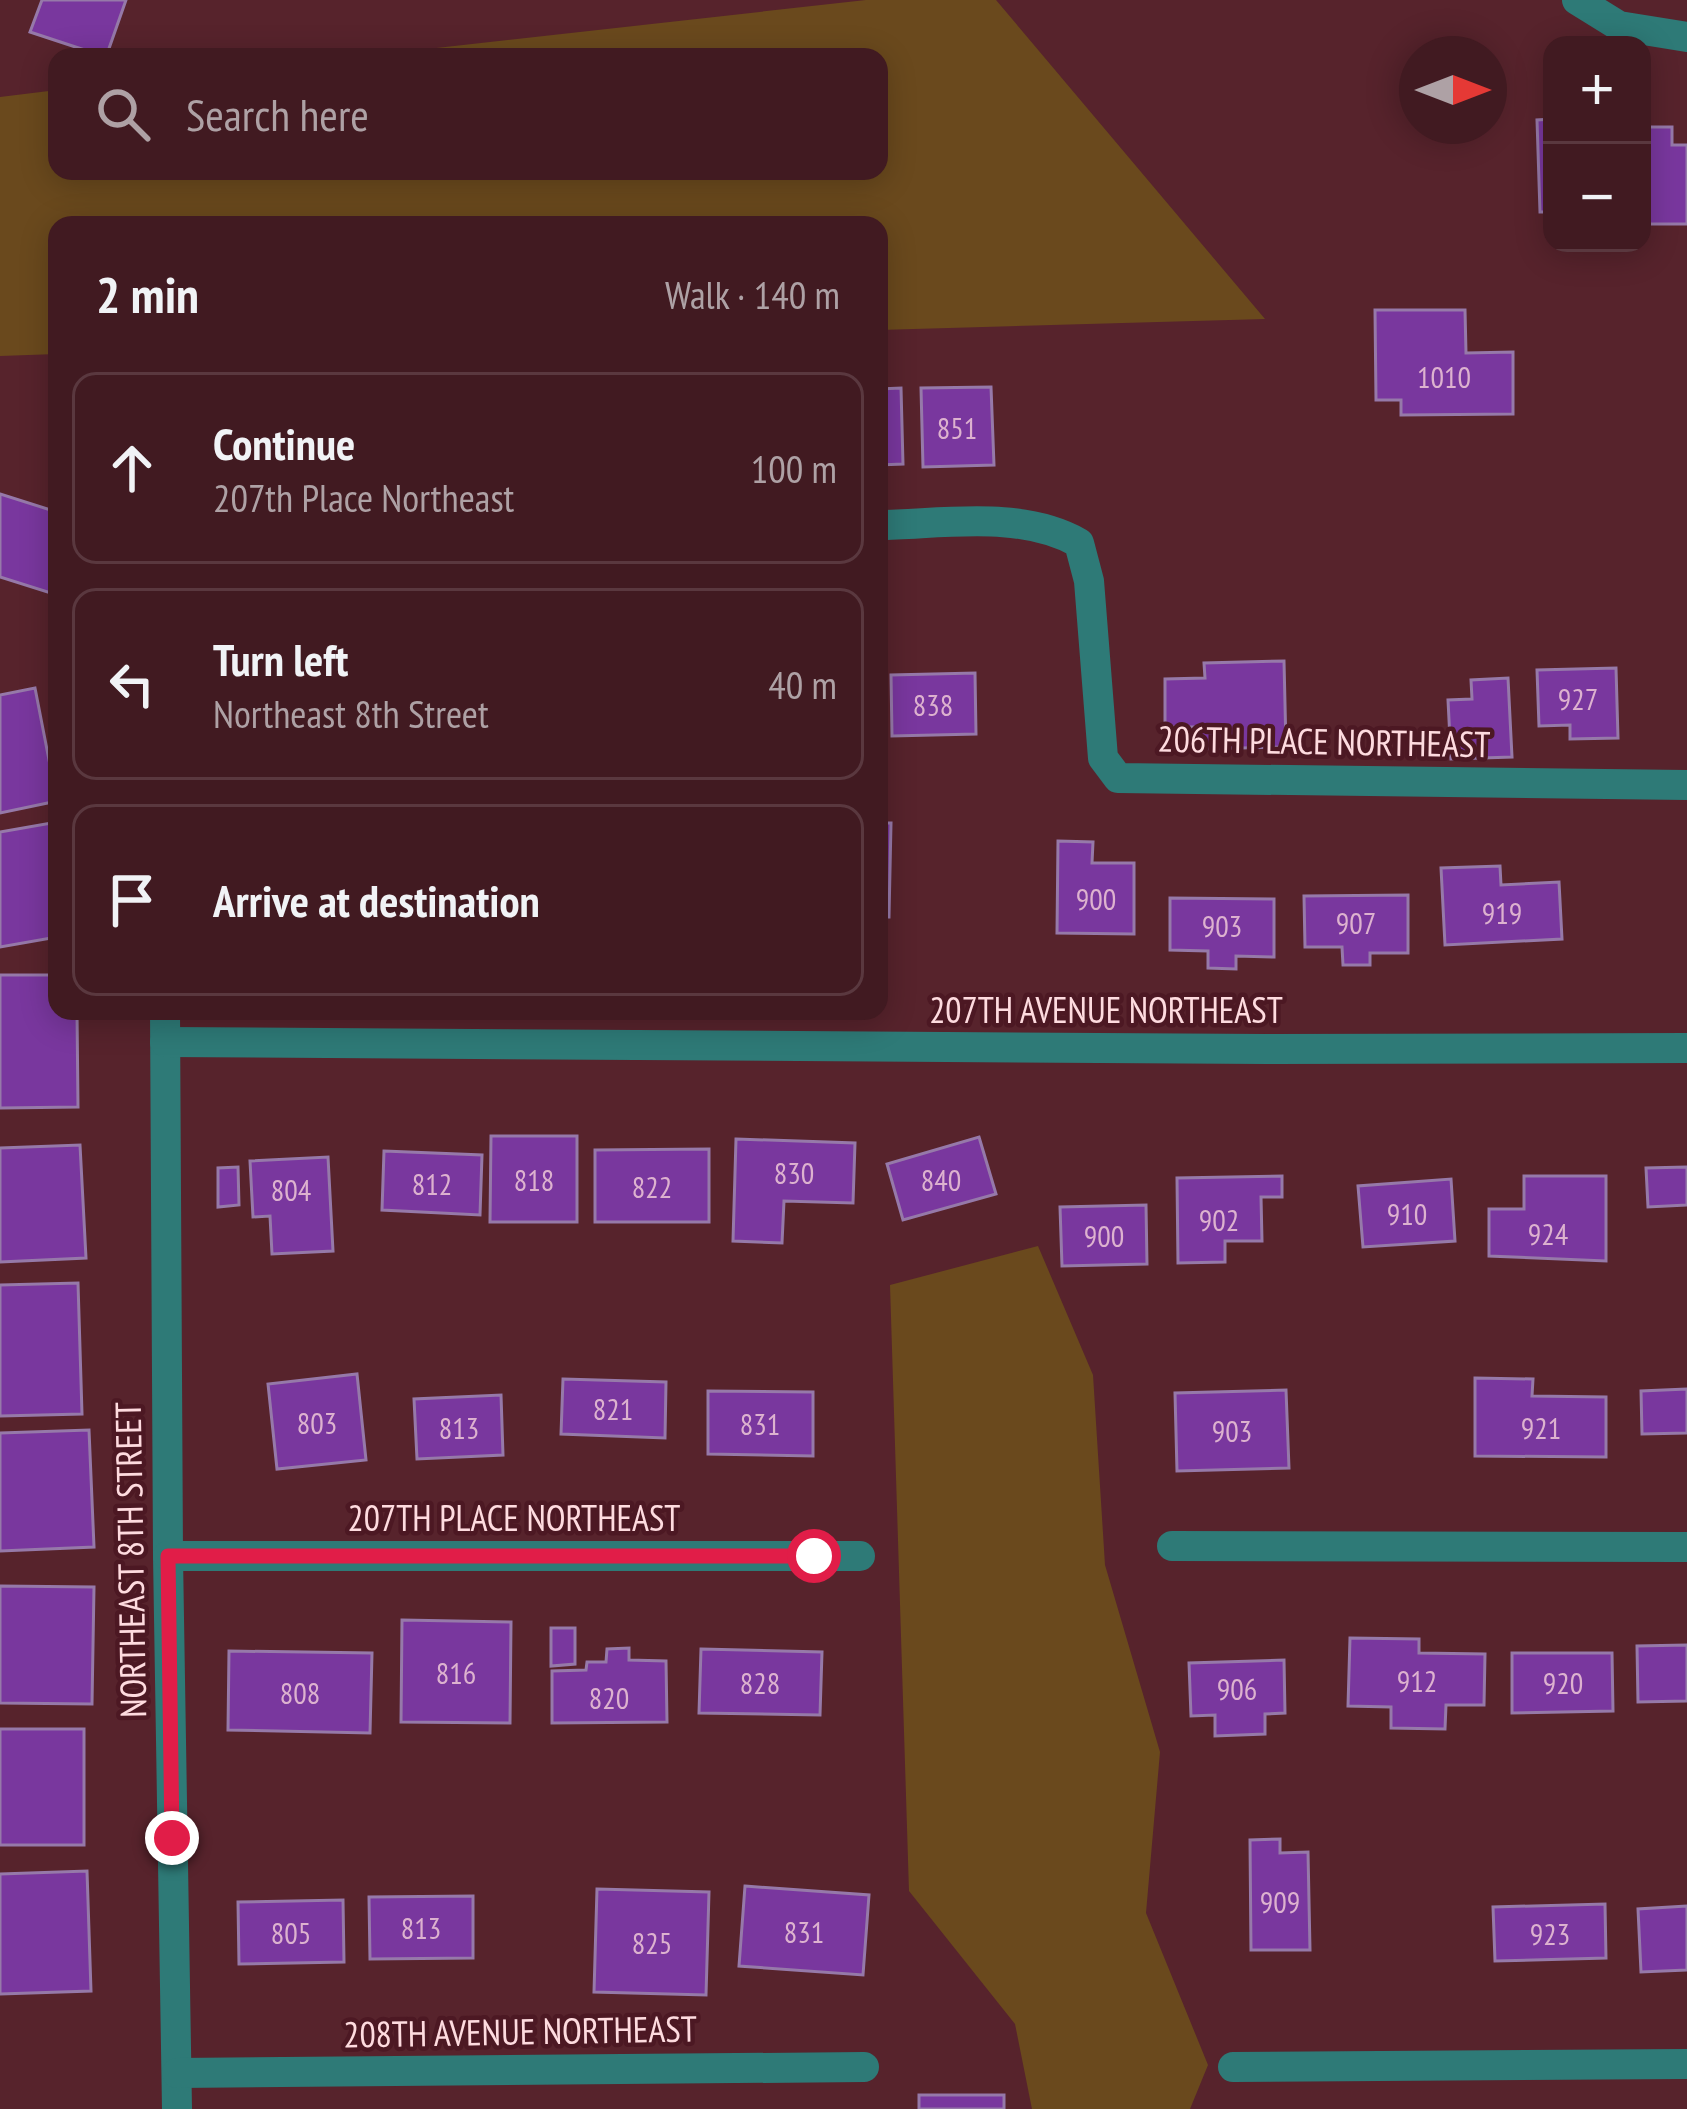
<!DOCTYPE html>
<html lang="en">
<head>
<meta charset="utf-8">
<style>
  :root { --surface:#411a21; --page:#48232a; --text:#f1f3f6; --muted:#aea1a5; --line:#5a383f }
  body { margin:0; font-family:"PT Sans Narrow",sans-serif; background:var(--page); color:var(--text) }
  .controls { position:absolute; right:36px; top:36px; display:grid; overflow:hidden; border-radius:24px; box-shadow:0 6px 30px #0003 }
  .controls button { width:108px; height:108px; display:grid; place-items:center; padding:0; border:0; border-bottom:3px solid var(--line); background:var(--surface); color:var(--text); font:60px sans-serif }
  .compass { position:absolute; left:1399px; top:36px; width:108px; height:108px; border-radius:50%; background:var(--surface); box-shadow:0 6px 30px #0003; rotate:90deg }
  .stop { position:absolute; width:36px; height:36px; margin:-27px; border:9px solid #e11d48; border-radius:50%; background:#fff }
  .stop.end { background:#e11d48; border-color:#fff; box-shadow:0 3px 12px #0008 }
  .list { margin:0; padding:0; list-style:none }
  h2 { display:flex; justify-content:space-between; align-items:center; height:156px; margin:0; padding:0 48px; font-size:51px }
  h2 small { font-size:39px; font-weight:400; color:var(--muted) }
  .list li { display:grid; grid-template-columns:78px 1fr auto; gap:36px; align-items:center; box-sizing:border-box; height:192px; margin:0 24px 24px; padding:0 24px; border:3px solid var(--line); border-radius:24px }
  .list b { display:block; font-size:45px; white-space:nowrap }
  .list p { margin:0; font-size:39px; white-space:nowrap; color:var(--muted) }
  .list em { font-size:39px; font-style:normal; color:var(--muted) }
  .icon { flex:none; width:66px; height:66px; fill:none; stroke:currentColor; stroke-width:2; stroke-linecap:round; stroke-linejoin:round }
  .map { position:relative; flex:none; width:1687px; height:2109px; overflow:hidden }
  .search { position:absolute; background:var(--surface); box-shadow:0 6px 30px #0003; left:48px; top:48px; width:840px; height:132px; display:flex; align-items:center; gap:30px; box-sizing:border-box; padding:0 42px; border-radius:24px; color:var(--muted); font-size:45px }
  .panel { position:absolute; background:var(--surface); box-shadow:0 6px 30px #0003; left:48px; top:216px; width:840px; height:804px; border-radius:24px }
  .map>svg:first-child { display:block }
  .green { fill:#6a491d }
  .building { fill:#79379e; stroke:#9679a9; stroke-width:3 }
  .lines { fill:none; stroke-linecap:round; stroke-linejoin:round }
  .street { stroke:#2e7a77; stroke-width:30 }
  .route { stroke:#e11d48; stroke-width:15 }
  .labels { text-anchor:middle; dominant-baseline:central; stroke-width:9; stroke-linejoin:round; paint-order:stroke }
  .number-label { font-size:30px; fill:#ddb2cf }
  .street-label { font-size:36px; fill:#fedbdf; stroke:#4c1823 }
</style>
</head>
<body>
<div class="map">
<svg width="1687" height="2109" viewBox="0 0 1687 2109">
  <rect width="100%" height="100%" fill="#57232c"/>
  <g class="green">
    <path d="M866,0H996L1265,319L879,330V225H57V354L0,356V97L57,90V171H879V57H356Z"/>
    <path d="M1038,1246L1093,1375L1105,1565L1160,1752L1146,1913L1208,2065L1190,2109H1032L1015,2024L909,1891L890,1285Z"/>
  </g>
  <g class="building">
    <path d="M42,0H126L106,57L30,32Z"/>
    <path d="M1552,119V212H1540L1537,120Z"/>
    <path d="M1642,127H1672V145H1687V224H1642Z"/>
    <path d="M1375,310H1465L1466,353L1513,352V414L1401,415V400H1376Z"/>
    <path d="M991,387L994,465L923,467L921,388Z"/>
    <path d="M901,388L903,464L879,465V389Z"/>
    <path d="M0,494L57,512V595L0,577Z"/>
    <path d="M1284,661L1286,747L1200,749L1199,727H1165V679L1205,678L1204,663Z"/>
    <path d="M1616,668L1618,738L1570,739V725L1539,726L1537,670Z"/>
    <path d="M975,673L976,734L892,736L891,675Z"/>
    <path d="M1508,678L1512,757L1451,759L1448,700L1472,699L1471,680Z"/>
    <path d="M35,688L57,801L0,813V695Z"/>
    <path d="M57,822V937L0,947V832Z"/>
    <path d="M879,823H891L889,917H879Z"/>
    <path d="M1058,841L1093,842L1092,863H1134V934L1057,933Z"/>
    <path d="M1500,866L1501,885L1559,882L1562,939L1445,945L1441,868Z"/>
    <path d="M1408,895V953H1370V965H1343L1342,947H1305L1304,896Z"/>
    <path d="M1170,898L1274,899V957L1236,956V969L1208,968V951L1170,950Z"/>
    <path d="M0,975H57V1011H77L78,1107L0,1108Z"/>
    <path d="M491,1136H577V1222H490Z"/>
    <path d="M979,1137L996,1194L903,1220L887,1164Z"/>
    <path d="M736,1139L855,1143L853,1203L784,1201L782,1243L733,1241Z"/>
    <path d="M80,1145L86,1258L0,1262V1148Z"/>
    <path d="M709,1149V1222H595V1150Z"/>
    <path d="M384,1151L482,1155L480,1215L382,1210Z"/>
    <path d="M328,1157L333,1251L272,1254L270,1216L253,1217L250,1161Z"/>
    <path d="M238,1167L239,1205L218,1207V1168Z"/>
    <path d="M1687,1167V1205L1648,1207L1646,1168Z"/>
    <path d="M1282,1176V1197H1261L1262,1241H1225V1262L1178,1263L1177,1178Z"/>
    <path d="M1524,1176H1606V1261L1489,1256V1209H1524Z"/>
    <path d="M1451,1179L1455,1241L1363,1247L1358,1186Z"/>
    <path d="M1146,1205L1147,1264L1062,1266L1060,1207Z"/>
    <path d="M78,1283L82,1414L0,1416V1285Z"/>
    <path d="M357,1374L366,1460L277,1469L268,1384Z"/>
    <path d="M1475,1378L1533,1379L1532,1396L1606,1397V1457L1475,1456Z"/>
    <path d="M563,1379L666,1382L665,1438L561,1434Z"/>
    <path d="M1687,1389V1433L1642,1434L1641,1391Z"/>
    <path d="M1286,1390L1289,1468L1177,1471L1175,1393Z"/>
    <path d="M708,1391L813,1392V1456L708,1454Z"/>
    <path d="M501,1395L503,1455L417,1459L414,1399Z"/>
    <path d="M89,1430L94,1547L0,1551V1433Z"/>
    <path d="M0,1586L94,1587L92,1704L0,1703Z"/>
    <path d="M402,1620L511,1622L510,1723L401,1722Z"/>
    <path d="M551,1628H575V1664L551,1666Z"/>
    <path d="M1350,1638L1419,1639V1653L1485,1654L1484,1705H1446L1445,1729L1391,1728V1707L1348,1706Z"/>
    <path d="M1687,1645V1701L1638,1702L1637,1646Z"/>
    <path d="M629,1648V1660L666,1661L667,1722L552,1723V1671L586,1670L587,1662H606L607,1649Z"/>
    <path d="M701,1649L822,1652L820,1715L699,1713Z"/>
    <path d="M229,1651L372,1653L370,1733L228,1730Z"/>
    <path d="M1512,1653H1612L1613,1711L1512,1713Z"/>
    <path d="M1284,1660L1285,1713L1265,1714V1734L1215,1736V1715L1191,1716L1189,1663Z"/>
    <rect x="0" y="1729" width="84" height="116"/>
    <path d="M1280,1839V1853L1308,1852L1310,1950H1251L1250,1840Z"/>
    <path d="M87,1871L91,1991L0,1994V1874Z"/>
    <path d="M745,1886L869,1895L863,1975L739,1966Z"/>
    <path d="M597,1889L709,1892L706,1995L594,1992Z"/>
    <path d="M473,1896V1958L370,1959L369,1897Z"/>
    <path d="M343,1900L344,1962L239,1964L238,1902Z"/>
    <path d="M1605,1904L1606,1958L1495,1961L1493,1907Z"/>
    <path d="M1687,1906V1970L1641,1972L1638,1909Z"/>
    <rect x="919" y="2095" width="85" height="14"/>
  </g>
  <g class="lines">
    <g class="street">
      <path d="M1577,0L1619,26L1687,37"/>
      <path d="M879,525C944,524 1021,510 1079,543L1089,581L1103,758L1118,778L1687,785"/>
      <path d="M165,1011L168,1556L177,2109"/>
      <path d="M165,1042L1265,1049L1687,1048"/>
      <path d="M1172,1546L1687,1547"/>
      <path d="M168,1556H860"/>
      <path d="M1233,2067L1687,2064"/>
      <path d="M177,2073L864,2067"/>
    </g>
  </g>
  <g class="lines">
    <path class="route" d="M172,1838L168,1556H814"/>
  </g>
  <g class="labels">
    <g class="number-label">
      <text x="1444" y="376">1010</text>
      <text x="957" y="427">851</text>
      <text x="1578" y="698">927</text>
      <text x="933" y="704">838</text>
      <text x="1096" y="898">900</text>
      <text x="1502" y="912">919</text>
      <text x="1356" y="922">907</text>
      <text x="1222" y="925">903</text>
      <text x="794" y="1172">830</text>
      <text x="534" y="1179">818</text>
      <text x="941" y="1179">840</text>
      <text x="432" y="1183">812</text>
      <text x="652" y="1186">822</text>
      <text x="291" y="1189">804</text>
      <text x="1407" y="1213">910</text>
      <text x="1219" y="1219">902</text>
      <text x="1548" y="1233">924</text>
      <text x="1104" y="1235">900</text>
      <text x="613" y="1408">821</text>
      <text x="317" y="1422">803</text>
      <text x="760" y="1423">831</text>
      <text x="459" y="1427">813</text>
      <text x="1541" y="1427">921</text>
      <text x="1232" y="1430">903</text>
      <text x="456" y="1672">816</text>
      <text x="1417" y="1680">912</text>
      <text x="760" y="1682">828</text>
      <text x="1563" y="1682">920</text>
      <text x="1237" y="1688">906</text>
      <text x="300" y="1692">808</text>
      <text x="609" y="1697">820</text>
      <text x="1280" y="1901">909</text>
      <text x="421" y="1927">813</text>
      <text x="804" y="1931">831</text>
      <text x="291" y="1932">805</text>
      <text x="1550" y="1933">923</text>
      <text x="652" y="1942">825</text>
    </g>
    <g class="street-label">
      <text transform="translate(1324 741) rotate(1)">206TH PLACE NORTHEAST</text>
      <text x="1106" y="1009">207TH AVENUE NORTHEAST</text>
      <text x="514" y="1517">207TH PLACE NORTHEAST</text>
      <text transform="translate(130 1560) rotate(-91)">NORTHEAST 8TH STREET</text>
      <text transform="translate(520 2031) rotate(-1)">208TH AVENUE NORTHEAST</text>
    </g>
  </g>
</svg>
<div class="controls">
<button>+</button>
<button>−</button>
</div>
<svg class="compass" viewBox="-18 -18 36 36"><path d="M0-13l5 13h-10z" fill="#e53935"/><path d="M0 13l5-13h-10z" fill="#aea1a5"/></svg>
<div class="stop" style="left:814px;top:1556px"></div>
<div class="stop end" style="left:172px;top:1838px"></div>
<div class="search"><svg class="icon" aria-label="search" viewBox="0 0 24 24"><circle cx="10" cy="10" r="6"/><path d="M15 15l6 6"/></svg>Search here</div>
<section class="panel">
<h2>2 min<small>Walk · 140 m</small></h2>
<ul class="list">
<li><svg class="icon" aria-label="ahead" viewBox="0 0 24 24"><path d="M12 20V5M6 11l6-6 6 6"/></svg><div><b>Continue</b><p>207th Place Northeast</p></div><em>100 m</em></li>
<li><svg class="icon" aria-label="left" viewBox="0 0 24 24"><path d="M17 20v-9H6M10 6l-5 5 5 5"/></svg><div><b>Turn left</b><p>Northeast 8th Street</p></div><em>40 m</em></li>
<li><svg class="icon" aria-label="arrive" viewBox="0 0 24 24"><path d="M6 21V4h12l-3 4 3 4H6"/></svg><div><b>Arrive at destination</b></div></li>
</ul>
</section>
</div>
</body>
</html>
